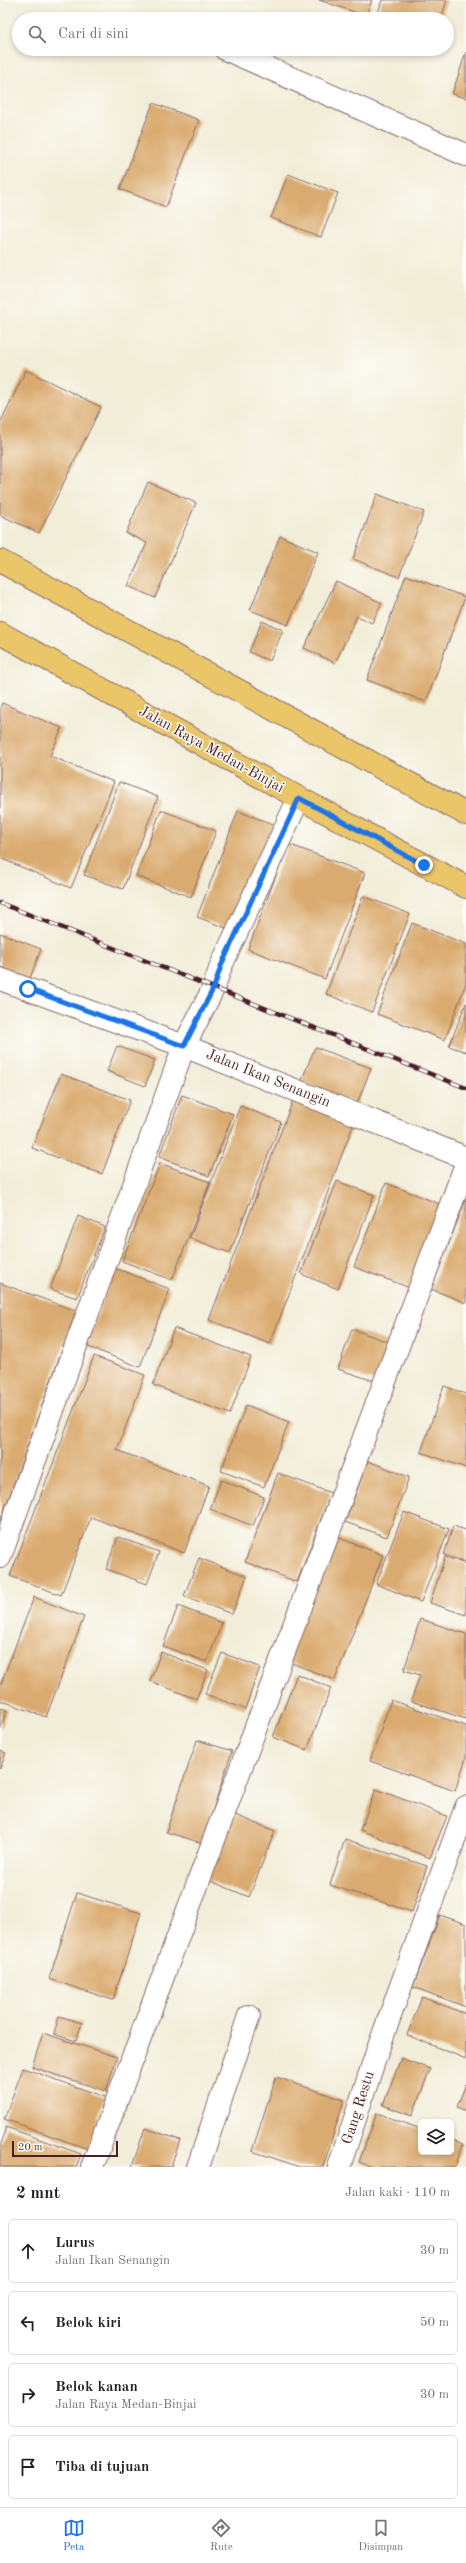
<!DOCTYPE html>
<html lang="id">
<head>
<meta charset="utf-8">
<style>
  :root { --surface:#fff; --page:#f6f6f6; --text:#222; --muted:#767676; --line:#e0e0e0; --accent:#1a73e8 }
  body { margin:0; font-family:"Old Standard TT",serif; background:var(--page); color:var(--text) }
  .controls { position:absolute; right:12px; bottom:12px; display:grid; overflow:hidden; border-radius:6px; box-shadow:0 2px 6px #0003 }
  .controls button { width:36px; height:36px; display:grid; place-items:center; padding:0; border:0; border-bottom:1px solid var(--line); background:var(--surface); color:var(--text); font:20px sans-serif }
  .scale { position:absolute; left:12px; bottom:10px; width:106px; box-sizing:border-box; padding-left:4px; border:2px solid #4a1f2b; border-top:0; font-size:11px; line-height:14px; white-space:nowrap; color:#4a1f2b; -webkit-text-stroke:3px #fdfcf7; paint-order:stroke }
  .stop { position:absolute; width:12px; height:12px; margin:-9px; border:3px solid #1a73e8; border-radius:50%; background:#fff }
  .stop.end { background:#1a73e8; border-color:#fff; box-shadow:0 1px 4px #0008 }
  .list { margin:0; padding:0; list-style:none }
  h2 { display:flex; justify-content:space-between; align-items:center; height:52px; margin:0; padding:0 16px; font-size:17px }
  h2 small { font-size:13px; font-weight:400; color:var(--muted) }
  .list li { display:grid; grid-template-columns:26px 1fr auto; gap:12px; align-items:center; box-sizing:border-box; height:64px; margin:0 8px 8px; padding:0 8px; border:1px solid var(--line); border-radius:6px }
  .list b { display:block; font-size:15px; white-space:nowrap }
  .list p { margin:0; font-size:13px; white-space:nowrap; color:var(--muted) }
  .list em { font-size:13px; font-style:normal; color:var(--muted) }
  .icon { flex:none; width:22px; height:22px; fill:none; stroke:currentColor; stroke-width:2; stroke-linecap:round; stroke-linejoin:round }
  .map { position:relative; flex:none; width:466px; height:2167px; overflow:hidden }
  .search { position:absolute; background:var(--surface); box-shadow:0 2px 6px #0003; left:12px; right:12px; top:12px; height:44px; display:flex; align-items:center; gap:10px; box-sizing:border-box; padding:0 14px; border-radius:22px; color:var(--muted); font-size:15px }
  .sheet { height:340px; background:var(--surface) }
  nav { display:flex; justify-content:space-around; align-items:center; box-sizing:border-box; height:56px; border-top:1px solid var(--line); background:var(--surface); font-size:11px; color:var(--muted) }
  nav a { display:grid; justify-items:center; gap:2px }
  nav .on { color:var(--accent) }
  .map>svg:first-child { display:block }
  .building { fill:#daab70 }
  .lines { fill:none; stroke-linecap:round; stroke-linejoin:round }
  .minor-casing { stroke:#856768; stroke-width:24 }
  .major-casing { stroke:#856768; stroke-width:24 }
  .minor { stroke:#fff; stroke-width:22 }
  .major { stroke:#ebc669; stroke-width:22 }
  .rail-casing { stroke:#4a1f2b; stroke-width:4.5 }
  .rail { stroke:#fdfcf7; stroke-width:3; stroke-dasharray:9; stroke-linecap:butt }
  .route { stroke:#1a73e8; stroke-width:5 }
  .labels { text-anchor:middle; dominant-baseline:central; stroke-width:3; stroke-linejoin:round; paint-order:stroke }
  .street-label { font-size:15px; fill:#4a1f2b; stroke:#fdfcf7 }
</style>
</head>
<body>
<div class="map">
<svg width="466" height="2167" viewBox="0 0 466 2167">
  <rect width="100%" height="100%" fill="#fdfcf7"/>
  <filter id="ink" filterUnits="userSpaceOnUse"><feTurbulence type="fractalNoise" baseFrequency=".025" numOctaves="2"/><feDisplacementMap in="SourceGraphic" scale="8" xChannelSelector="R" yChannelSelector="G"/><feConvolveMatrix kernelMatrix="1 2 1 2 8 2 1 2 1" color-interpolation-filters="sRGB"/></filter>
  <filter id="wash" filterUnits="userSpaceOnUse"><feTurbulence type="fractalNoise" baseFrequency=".012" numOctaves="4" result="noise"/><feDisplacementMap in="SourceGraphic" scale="16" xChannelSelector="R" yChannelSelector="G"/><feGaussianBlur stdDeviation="0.9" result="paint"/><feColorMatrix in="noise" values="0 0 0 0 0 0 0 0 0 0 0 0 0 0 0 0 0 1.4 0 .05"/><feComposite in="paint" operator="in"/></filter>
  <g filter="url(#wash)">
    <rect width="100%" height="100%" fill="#f2edd8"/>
    <g id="blocks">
      <g class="building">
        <path d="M319,0H372L366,16Z"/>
        <path d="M382,0H447L441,19H376Z"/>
        <path d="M466,52V98L452,94Z"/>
        <path d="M153,103L199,120L166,207L120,189Z"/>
        <path d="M288,174L338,193L321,237L271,218Z"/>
        <path d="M26,370L101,407L39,533L0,515V423Z"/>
        <path d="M148,482L196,503L155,598L128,586L147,543L126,533Z"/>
        <path d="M377,494L424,512L399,577L353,559Z"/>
        <path d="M280,536L318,552L288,625L250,610Z"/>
        <path d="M406,575L465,597L426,702L367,680Z"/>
        <path d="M336,581L382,603L372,623L357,616L335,663L304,648Z"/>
        <path d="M262,621L283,630L270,661L249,652Z"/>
        <path d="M2,703L62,728L50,756L114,782L71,888L0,858V708Z"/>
        <path d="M119,782L158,797L123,889L84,875Z"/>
        <path d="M161,810L216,831L191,897L136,876Z"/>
        <path d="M238,811L275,825L234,931L197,917Z"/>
        <path d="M288,844L365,873L325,979L248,949Z"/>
        <path d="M363,896L410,914L372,1012L326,994Z"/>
        <path d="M412,923L466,944V983L445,1040L377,1014Z"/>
        <path d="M0,933L41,949L29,981L0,970Z"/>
        <path d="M466,1003V1052L449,1046Z"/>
        <path d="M117,1046L155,1060L145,1086L107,1071Z"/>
        <path d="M315,1047L371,1068L357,1104L301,1082Z"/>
        <path d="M61,1074L130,1100L102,1174L32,1148Z"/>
        <path d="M182,1095L233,1114L209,1176L159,1157Z"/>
        <path d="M293,1100L354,1123L270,1344L209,1320Z"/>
        <path d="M240,1106L281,1122L230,1253L190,1238Z"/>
        <path d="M160,1163L210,1182L172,1280L122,1261Z"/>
        <path d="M337,1181L374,1195L338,1289L301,1274Z"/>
        <path d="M386,1183L445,1206L413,1289L354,1267Z"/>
        <path d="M466,1199V1303L431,1289Z"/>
        <path d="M78,1216L105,1227L77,1298L50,1289Z"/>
        <path d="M115,1268L170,1289L140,1367L86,1346Z"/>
        <path d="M0,1283L76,1311L0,1522Z"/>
        <path d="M174,1328L251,1357L230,1414L153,1385Z"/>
        <path d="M352,1329L394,1344L380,1383L338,1369Z"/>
        <path d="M94,1356L145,1375L117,1450L209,1486L184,1553L91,1517L61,1595L10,1576Z"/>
        <path d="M444,1386L466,1394V1468L421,1452Z"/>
        <path d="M246,1405L289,1422L264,1487L221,1471Z"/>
        <path d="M368,1461L409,1477L387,1537L345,1522Z"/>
        <path d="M278,1473L331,1493L297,1582L245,1562Z"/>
        <path d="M221,1480L264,1497L253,1526L210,1509Z"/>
        <path d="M404,1512L449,1529L421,1602L376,1584Z"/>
        <path d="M453,1526L466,1530V1562L444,1555Z"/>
        <path d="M334,1536L383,1555L335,1680L286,1661Z"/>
        <path d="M118,1537L159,1552L147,1584L106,1569Z"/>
        <path d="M445,1557L466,1564V1615L430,1603Z"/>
        <path d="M199,1558L247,1576L232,1614L184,1596Z"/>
        <path d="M34,1597L84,1617L46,1717L0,1700V1686Z"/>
        <path d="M178,1606L222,1623L207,1662L163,1646Z"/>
        <path d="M420,1619L466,1634V1719L411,1701L420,1675L404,1670Z"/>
        <path d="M161,1652L208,1670L196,1699L150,1681Z"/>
        <path d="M222,1653L260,1667L245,1709L205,1694Z"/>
        <path d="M297,1674L331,1688L307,1750L273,1737Z"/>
        <path d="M391,1700L466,1726V1758L455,1791L370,1761Z"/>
        <path d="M0,1708L7,1710L0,1729Z"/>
        <path d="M197,1740L232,1751L202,1843L166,1832Z"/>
        <path d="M0,1751L6,1753L0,1769Z"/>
        <path d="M376,1789L447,1816L430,1858L360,1830Z"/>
        <path d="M228,1812L275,1831L249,1897L201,1877Z"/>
        <path d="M345,1839L427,1866L412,1912L330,1885Z"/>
        <path d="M77,1893L141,1913L113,2000L49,1979Z"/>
        <path d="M440,1915L466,1924V2007L413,1987Z"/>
        <path d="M422,1997L466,2014V2059L407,2035Z"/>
        <path d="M59,2016L82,2023L76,2041L54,2034Z"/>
        <path d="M43,2033L117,2057L106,2091L32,2067Z"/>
        <path d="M401,2058L430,2069L412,2116L383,2105Z"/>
        <path d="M23,2068L105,2097L88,2149L4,2119Z"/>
        <path d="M276,2077L344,2100L323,2167H300L252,2151Z"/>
        <path d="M466,2084V2111L457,2107Z"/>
        <path d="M377,2113L421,2129V2152H451V2139L463,2144L455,2167H372L359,2162Z"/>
        <path d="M6,2127L81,2154L76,2167H0V2144Z"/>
        <path d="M145,2128L180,2140L171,2167H132Z"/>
      </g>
    </g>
  </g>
  <g filter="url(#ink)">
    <use href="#blocks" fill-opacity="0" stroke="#856768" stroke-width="1"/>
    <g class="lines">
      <defs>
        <g id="minor">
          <path d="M225,49L466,155"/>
          <path d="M0,979L184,1046L466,1158"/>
          <path d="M0,1557L184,1046L214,987L221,966L299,798"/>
          <path d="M92,2167L466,1164"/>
          <path d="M198,2167L249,2016"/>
          <path d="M339,2167L378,2049L466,1807"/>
        </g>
        <g id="major">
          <path d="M0,561L466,814"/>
          <path d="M0,633L299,798L466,887"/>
        </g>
      </defs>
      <use href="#minor" class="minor-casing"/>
      <use href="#major" class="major-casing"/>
      <use href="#minor" class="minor"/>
      <use href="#major" class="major"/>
      <defs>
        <path id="rail" d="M0,903L466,1088"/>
      </defs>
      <use href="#rail" class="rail-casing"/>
      <use href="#rail" class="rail"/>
    </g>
  </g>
  <g class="lines" filter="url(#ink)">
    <path class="route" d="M28,989L184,1046L214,987L221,966L299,798L424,865"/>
  </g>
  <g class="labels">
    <g class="street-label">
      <text transform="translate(211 750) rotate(29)">Jalan Raya Medan-Binjai</text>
      <text transform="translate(268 1079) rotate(22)">Jalan Ikan Senangin</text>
      <text transform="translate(359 2108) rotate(-72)">Gang Restu</text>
    </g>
  </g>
</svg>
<div class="controls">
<button><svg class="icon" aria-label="layers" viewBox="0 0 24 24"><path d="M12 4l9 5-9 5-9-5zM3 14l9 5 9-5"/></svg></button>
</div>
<div class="scale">20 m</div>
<div class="stop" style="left:28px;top:989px"></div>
<div class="stop end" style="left:424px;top:865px"></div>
<div class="search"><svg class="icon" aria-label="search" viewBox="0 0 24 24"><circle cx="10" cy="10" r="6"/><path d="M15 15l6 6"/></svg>Cari di sini</div>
</div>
<section class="sheet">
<h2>2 mnt<small>Jalan kaki · 110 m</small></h2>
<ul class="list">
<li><svg class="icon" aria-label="ahead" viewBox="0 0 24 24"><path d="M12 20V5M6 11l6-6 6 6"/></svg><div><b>Lurus</b><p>Jalan Ikan Senangin</p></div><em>30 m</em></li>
<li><svg class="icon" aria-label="left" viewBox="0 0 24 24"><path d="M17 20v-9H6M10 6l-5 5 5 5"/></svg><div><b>Belok kiri</b></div><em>50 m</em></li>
<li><svg class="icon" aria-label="right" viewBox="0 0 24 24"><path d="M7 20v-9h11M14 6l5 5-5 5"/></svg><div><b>Belok kanan</b><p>Jalan Raya Medan-Binjai</p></div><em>30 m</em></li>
<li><svg class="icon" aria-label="arrive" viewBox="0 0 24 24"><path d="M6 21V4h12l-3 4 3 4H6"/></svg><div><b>Tiba di tujuan</b></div></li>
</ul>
</section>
<nav>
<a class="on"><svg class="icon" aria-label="map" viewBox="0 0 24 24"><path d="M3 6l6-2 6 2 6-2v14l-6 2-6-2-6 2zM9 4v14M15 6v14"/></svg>Peta</a>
<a><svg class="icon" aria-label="directions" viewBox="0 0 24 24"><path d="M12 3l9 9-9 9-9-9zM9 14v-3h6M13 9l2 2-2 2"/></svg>Rute</a>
<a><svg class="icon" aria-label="saved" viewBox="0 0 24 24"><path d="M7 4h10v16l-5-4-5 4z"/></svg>Disimpan</a>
</nav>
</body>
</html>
